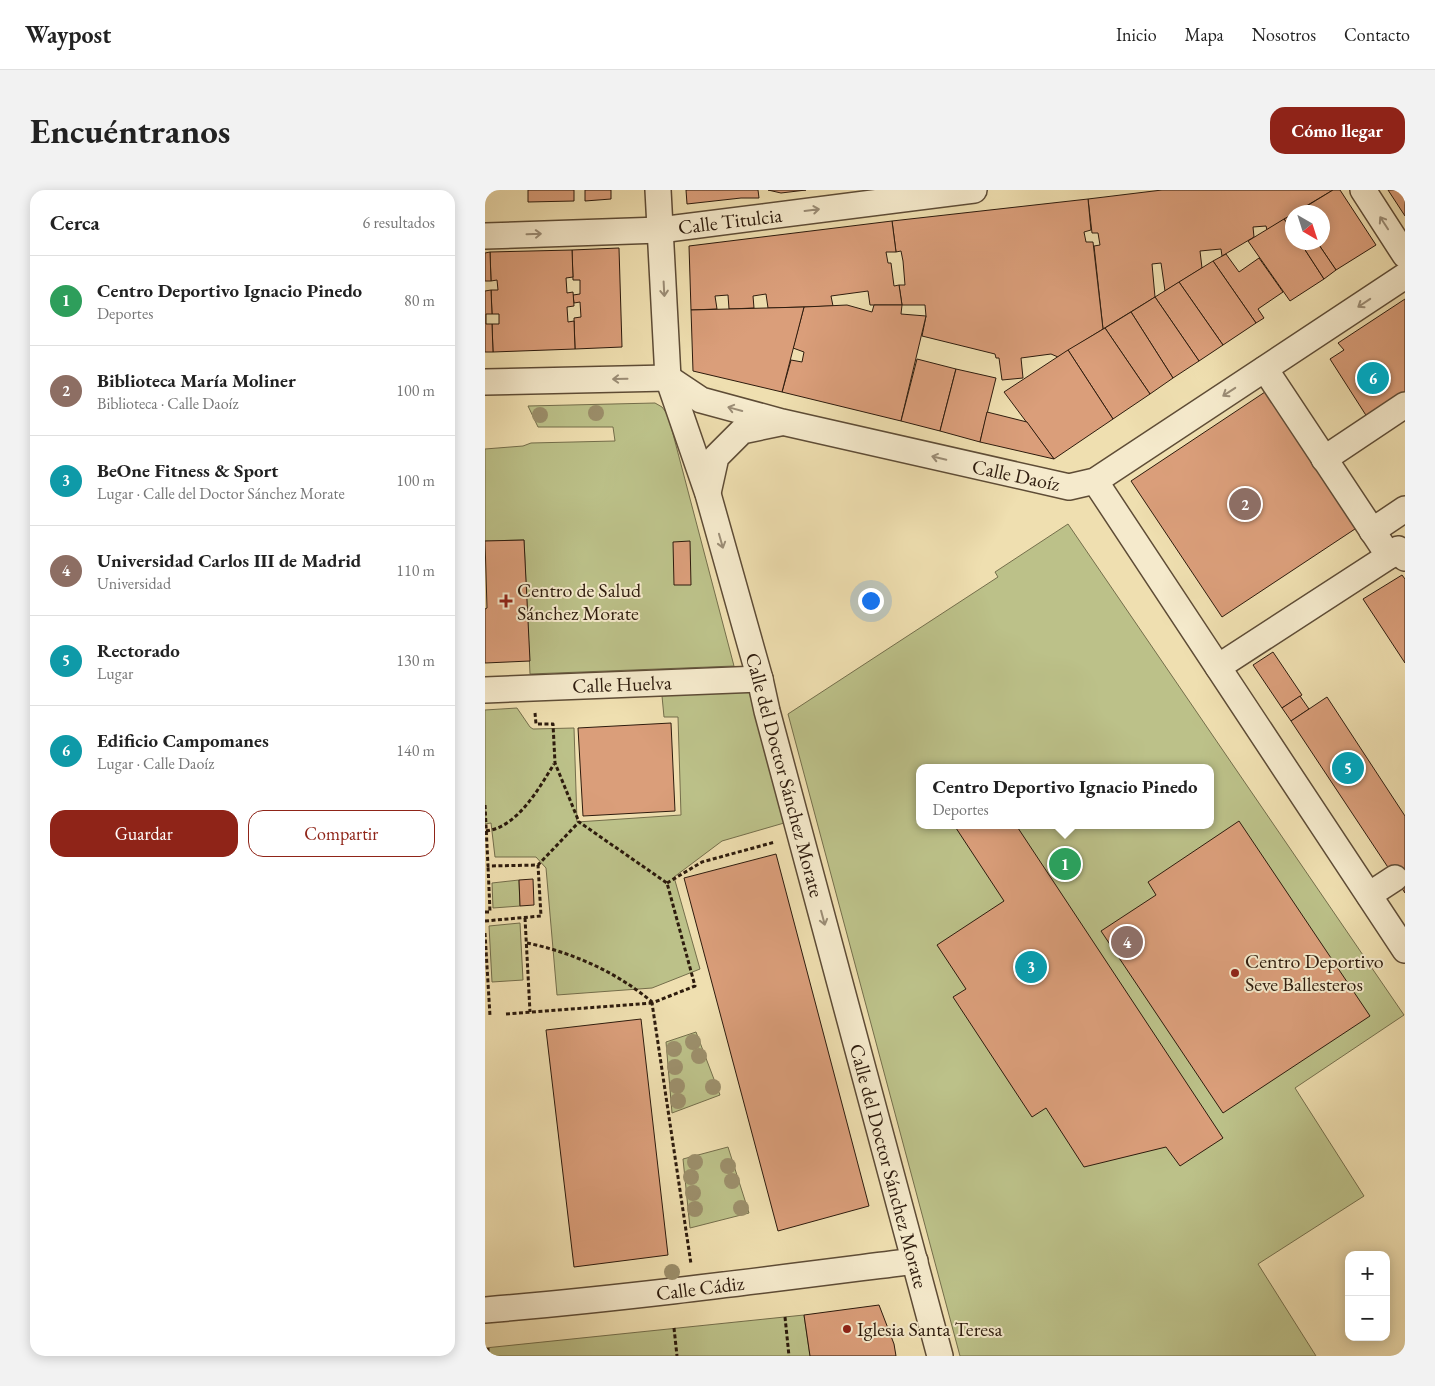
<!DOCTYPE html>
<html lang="es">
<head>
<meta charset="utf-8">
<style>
  :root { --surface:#fff; --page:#f2f2f2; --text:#222; --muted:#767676; --line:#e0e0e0; --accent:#8f2418 }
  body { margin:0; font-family:"EB Garamond",serif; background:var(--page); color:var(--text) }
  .controls { position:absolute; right:15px; bottom:15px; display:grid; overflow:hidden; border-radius:10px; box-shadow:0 2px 12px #0003 }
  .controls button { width:45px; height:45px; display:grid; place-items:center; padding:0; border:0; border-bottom:1px solid var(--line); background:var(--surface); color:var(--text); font:25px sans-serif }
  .compass { position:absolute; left:800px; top:15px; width:45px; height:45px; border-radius:50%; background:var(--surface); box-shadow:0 2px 12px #0003; rotate:141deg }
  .you { position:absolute; left:385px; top:410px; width:18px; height:18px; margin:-12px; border:4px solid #fff; border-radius:50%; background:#1a73e8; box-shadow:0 0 0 8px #1a73e833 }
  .badge { display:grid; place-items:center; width:32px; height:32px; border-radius:50%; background:var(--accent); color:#fff; font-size:16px; font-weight:700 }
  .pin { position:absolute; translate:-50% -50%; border:2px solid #fff; box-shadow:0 1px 5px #0006 }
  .popup { position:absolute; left:431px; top:574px; width:298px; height:65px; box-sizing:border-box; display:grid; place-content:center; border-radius:10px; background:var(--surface); filter:drop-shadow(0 1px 4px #0005); font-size:16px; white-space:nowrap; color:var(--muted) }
  .popup b { font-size:19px; color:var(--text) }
  .popup::after { content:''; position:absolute; left:50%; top:100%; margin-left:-10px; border:10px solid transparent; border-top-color:var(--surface) }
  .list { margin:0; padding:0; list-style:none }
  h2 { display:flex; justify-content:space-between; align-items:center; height:65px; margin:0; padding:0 20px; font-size:21px }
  h2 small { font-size:16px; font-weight:400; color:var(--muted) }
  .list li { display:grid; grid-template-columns:32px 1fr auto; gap:15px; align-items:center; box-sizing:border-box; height:90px; padding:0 20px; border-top:1px solid var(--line) }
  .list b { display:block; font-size:19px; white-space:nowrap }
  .list p { margin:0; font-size:16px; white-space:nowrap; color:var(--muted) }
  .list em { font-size:16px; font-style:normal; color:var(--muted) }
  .actions { display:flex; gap:10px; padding:15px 20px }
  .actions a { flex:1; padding:11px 0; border:1px solid var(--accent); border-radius:15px; text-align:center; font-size:18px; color:var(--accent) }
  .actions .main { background:var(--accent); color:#fff }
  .map { position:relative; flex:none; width:920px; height:1166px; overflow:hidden; border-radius:15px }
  header { display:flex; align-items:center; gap:30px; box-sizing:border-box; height:70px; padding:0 25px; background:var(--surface); border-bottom:1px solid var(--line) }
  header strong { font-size:24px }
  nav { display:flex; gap:28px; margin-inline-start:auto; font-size:18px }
  .intro { display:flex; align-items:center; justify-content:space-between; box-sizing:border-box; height:120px; padding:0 30px }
  h1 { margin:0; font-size:35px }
  .button { padding:12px 22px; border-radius:15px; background:var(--accent); color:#fff; font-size:18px; font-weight:700 }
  main { display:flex; gap:30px; padding:0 30px }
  aside { flex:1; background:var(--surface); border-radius:15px; box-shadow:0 2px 12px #0003 }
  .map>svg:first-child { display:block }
  .green { fill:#bcc189; stroke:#746e4b; fill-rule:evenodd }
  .building { fill:#da9e7a; stroke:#2d1b0d }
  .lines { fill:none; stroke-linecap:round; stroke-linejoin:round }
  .street-casing { stroke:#5e4c36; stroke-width:28 }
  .path { stroke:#2d1b0d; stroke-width:3; stroke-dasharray:4 2.5; stroke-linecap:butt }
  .street { stroke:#f5eacc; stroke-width:25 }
  .tree { fill:#9c8f6b }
  .oneway { stroke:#9b8d76 }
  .poi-dot { fill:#8f2418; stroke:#f5eacc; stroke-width:2 }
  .labels { text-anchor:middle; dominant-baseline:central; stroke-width:4; stroke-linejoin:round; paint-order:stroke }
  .street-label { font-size:20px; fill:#2d1b0d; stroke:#f5eacc }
  .poi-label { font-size:20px; fill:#2d1b0d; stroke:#f5eacc; text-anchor:start }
</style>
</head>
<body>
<header>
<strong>Waypost</strong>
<nav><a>Inicio</a><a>Mapa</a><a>Nosotros</a><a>Contacto</a></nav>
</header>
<div class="intro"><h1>Encuéntranos</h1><a class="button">Cómo llegar</a></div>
<main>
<aside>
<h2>Cerca<small>6 resultados</small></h2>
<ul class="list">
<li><span class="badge" style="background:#2e9e5b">1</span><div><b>Centro Deportivo Ignacio Pinedo</b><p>Deportes</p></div><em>80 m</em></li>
<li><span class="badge" style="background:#8d6e63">2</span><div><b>Biblioteca María Moliner</b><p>Biblioteca · Calle Daoíz</p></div><em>100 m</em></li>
<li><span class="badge" style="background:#0f9aa8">3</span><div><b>BeOne Fitness &amp; Sport</b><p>Lugar · Calle del Doctor Sánchez Morate</p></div><em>100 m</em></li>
<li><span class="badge" style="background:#8d6e63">4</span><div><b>Universidad Carlos III de Madrid</b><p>Universidad</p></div><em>110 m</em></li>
<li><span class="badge" style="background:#0f9aa8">5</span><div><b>Rectorado</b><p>Lugar</p></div><em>130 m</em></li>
<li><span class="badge" style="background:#0f9aa8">6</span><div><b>Edificio Campomanes</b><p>Lugar · Calle Daoíz</p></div><em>140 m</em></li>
</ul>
<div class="actions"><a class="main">Guardar</a><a>Compartir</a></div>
</aside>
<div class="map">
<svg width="920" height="1166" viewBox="0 0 920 1166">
  <rect width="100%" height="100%" fill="#efdfb0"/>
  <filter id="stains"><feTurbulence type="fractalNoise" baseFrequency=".004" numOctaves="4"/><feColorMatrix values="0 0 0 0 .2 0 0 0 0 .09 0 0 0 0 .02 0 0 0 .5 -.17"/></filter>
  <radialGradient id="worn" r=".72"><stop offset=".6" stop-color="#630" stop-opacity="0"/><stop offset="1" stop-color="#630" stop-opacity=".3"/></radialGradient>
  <g class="green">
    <path d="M170,213L177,217L183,225L249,476L45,484L39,350L0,351V259L38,256L46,253L130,251L128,237H53L43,216Z"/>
    <path d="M583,334L919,825L810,898L879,1006L773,1074L831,1166H475L303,524L513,387L510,382ZM435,578H725V635H435Z"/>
    <path d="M264,499L299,633L237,651L189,687L215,779L167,798L72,805L61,678L51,667H10L6,633L0,634V520L32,518L45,537L48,539L89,538L92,632L196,625L193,527H179L177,506Z"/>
    <path d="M34,690L35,716L8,718L7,693Z"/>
    <path d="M35,733L38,790L7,792L4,736Z"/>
    <path d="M211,842L235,905L187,923L181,852Z"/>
    <path d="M243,957L264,1023L205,1038L198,969Z"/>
    <path d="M319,1125L325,1166H0V1158Z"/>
  </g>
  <g class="building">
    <path d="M43,0H89V11L43,12Z"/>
    <path d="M100,0H126V9L100,11Z"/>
    <path d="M201,0H273L274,8H256L202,14Z"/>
    <path d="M283,0H321L296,3Z"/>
    <path d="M677,0H848L811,22H808V24L782,40L781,36L768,37L769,47L737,66L736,59L715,61L717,78L680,101L676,73L667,74L670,107L618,139L609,56L615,55L613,43H607L603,9Z"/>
    <path d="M848,0H855L891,55L851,80L832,52H838V22H812Z"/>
    <path d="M903,0H920V26Z"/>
    <path d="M603,9L606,40L599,42L601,52H608L618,139L573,167L566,164L536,168L538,188L517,190L514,168H511L510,164L437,146L441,126L440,115H417L414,95H420L418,71L416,61L411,62L407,31Z"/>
    <path d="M808,24V42L799,29Z"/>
    <path d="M799,29L808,42V52H815L839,89L805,111L763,51Z"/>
    <path d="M407,31L411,62H401L403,73H406L409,96L414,95L417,115H385L383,101L346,106L348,116L319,117L283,118L281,104L268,106L269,118L244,119L243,105L230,106L232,119L206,120L204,56Z"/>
    <path d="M815,52H832L851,80L839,89Z"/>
    <path d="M134,58L137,157L90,159L89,128L96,127L95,112L89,113L88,105L95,104V90H88L87,60Z"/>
    <path d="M87,60L88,87L81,88L82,103L88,102L89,116L82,117L83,132L89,131L90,159L8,162L7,134H14V124H7L6,100H13L12,90L6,91L5,62Z"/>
    <path d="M5,62L6,91H0V63Z"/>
    <path d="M741,64L754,82L774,68L798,102L773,119L779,128L771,133L728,71Z"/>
    <path d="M728,71L771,133L738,155L694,92Z"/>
    <path d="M694,92L738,155L714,171L670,107Z"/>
    <path d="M6,100L7,124H1V134H7L8,162H0V101Z"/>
    <path d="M670,107L714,171L688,188L646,122Z"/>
    <path d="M920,109V206L884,230L845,169L859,160L853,153Z"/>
    <path d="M362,115L387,122L389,115H417L416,124L441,126L416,231L297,202L306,170L317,172L319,162L308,158L319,117Z"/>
    <path d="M319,117L297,202L208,181L206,120Z"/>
    <path d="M646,122L688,188L665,204L620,138Z"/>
    <path d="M620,138L665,204L628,229L583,160Z"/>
    <path d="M583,160L628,229L569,269L519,202Z"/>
    <path d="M432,169L471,179L455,241L416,231Z"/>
    <path d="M471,179L511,188L495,252L455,241Z"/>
    <path d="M783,200L873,337L737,427L646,291Z"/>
    <path d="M502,222L542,232L569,269L495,252Z"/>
    <path d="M39,350L45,471L0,473V419L2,418L0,351Z"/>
    <path d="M205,351L206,395H189L188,352Z"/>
    <path d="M917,385L920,389V473L878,409Z"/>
    <path d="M788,462L817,505L797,518L768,475Z"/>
    <path d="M815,506L824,519L806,531L797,518Z"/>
    <path d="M842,507L920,626V703L806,531Z"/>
    <path d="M186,533L190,621L98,626L93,538Z"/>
    <path d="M754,631L885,826L738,923L616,741L671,705L663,692Z"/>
    <path d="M469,635H531L738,948L695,976L681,957L599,977L561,918L547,927L468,807L481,799L452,755L519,711Z"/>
    <path d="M291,664L384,1016L293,1041L199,688Z"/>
    <path d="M48,689L49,715L35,716L34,690Z"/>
    <path d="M156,829L183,1065L89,1077L61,840Z"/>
    <path d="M394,1115L409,1154L411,1166H325L319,1125Z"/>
  </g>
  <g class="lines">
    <defs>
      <g id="street">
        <path d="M173,0L183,188L223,304L275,489L282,521L455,1166"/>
        <path d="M878,0L920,65"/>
        <path d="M0,46L175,40L489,0"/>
        <path d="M780,179L904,366L913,359L920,368"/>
        <path d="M183,188L216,210L297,232L584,297L610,291L920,86"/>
        <path d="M0,192L183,188"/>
        <path d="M839,269L920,215"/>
        <path d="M610,291L920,760"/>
        <path d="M223,303L231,267L257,241L295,233"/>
        <path d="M887,341L920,319"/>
        <path d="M733,477L904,366"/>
        <path d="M0,500L275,489"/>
        <path d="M884,705L910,688"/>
        <path d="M0,1120C144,1108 287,1089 430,1071"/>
      </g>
    </defs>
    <use href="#street" class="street-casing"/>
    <g class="path">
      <path d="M50,523L51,534H68L70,573L94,632"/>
      <path d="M0,615L3,676L53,675L94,632L182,693L210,796L167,813L206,1074"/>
      <path d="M1,641C33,637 54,598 69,574"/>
      <path d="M182,693L217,672L290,652"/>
      <path d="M0,722H5L3,676"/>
      <path d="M40,728L45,822"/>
      <path d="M0,731L56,726L53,675"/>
      <path d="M0,743L5,826"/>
      <path d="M42,753C86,762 132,782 167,812"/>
      <path d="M21,824L167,813"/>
      <path d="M300,1127L304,1166"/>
      <path d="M189,1138L192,1166"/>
      <path d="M3,1158V1166"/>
    </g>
    <use href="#street" class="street"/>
  </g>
  <g class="tree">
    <circle cx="111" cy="223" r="8"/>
    <circle cx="55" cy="225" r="8"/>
    <circle cx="208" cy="852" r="8"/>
    <circle cx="189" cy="859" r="8"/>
    <circle cx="214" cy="866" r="8"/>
    <circle cx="190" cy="877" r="8"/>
    <circle cx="192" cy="896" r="8"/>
    <circle cx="228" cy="897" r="8"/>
    <circle cx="193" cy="911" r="8"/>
    <circle cx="210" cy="972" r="8"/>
    <circle cx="243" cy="976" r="8"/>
    <circle cx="206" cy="987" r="8"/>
    <circle cx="247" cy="991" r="8"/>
    <circle cx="208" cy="1003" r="8"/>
    <circle cx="256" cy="1018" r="8"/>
    <circle cx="210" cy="1019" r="8"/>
    <circle cx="187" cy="1082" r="8"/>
  </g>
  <defs><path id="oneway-shaft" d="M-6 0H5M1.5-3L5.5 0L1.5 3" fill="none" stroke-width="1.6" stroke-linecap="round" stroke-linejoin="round" transform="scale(1.25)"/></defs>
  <g class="oneway">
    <use href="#oneway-shaft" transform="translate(327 20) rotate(-7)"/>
    <use href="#oneway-shaft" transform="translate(899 33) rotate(-123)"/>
    <use href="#oneway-shaft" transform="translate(49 44) rotate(-2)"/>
    <use href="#oneway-shaft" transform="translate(179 99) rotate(87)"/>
    <use href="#oneway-shaft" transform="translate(879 113) rotate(146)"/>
    <use href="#oneway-shaft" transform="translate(135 189) rotate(179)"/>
    <use href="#oneway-shaft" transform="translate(744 202) rotate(147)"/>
    <use href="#oneway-shaft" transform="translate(250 219) rotate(-165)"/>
    <use href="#oneway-shaft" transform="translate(454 268) rotate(-167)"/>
    <use href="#oneway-shaft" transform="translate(236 351) rotate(74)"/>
    <use href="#oneway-shaft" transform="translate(338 728) rotate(75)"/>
  </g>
  <g class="poi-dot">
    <path d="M18.5 403.5h5v5h5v5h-5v5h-5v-5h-5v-5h5z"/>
    <circle cx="750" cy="783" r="5"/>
    <circle cx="362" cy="1139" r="5"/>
  </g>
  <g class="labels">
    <g class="street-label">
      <text transform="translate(245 31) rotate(-7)">Calle Titulcia</text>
      <text transform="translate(531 285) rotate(12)">Calle Daoíz</text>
      <text transform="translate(137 494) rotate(-2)">Calle Huelva</text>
      <text transform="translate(300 585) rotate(75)">Calle del Doctor Sánchez Morate</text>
      <text transform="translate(404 976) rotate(75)">Calle del Doctor Sánchez Morate</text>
      <text transform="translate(215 1098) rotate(-7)">Calle Cádiz</text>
    </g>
    <g class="poi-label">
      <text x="32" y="400">Centro de Salud<tspan x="32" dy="23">Sánchez Morate</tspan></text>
      <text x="760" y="771">Centro Deportivo<tspan x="760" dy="23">Seve Ballesteros</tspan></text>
      <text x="372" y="1139">Iglesia Santa Teresa</text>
    </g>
  </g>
  <rect width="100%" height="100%" filter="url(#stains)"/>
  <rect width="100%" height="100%" fill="url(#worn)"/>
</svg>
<div class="controls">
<button>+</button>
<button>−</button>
</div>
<svg class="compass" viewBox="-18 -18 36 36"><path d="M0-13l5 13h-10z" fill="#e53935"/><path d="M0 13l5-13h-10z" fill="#767676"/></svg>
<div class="you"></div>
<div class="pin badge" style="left:580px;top:674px;background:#2e9e5b">1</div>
<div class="popup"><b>Centro Deportivo Ignacio Pinedo</b>Deportes</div>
<div class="pin badge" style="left:760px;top:314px;background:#8d6e63">2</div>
<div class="pin badge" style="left:546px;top:777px;background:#0f9aa8">3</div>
<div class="pin badge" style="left:642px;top:752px;background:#8d6e63">4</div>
<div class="pin badge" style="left:863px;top:578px;background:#0f9aa8">5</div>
<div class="pin badge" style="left:888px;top:188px;background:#0f9aa8">6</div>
</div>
</main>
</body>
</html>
